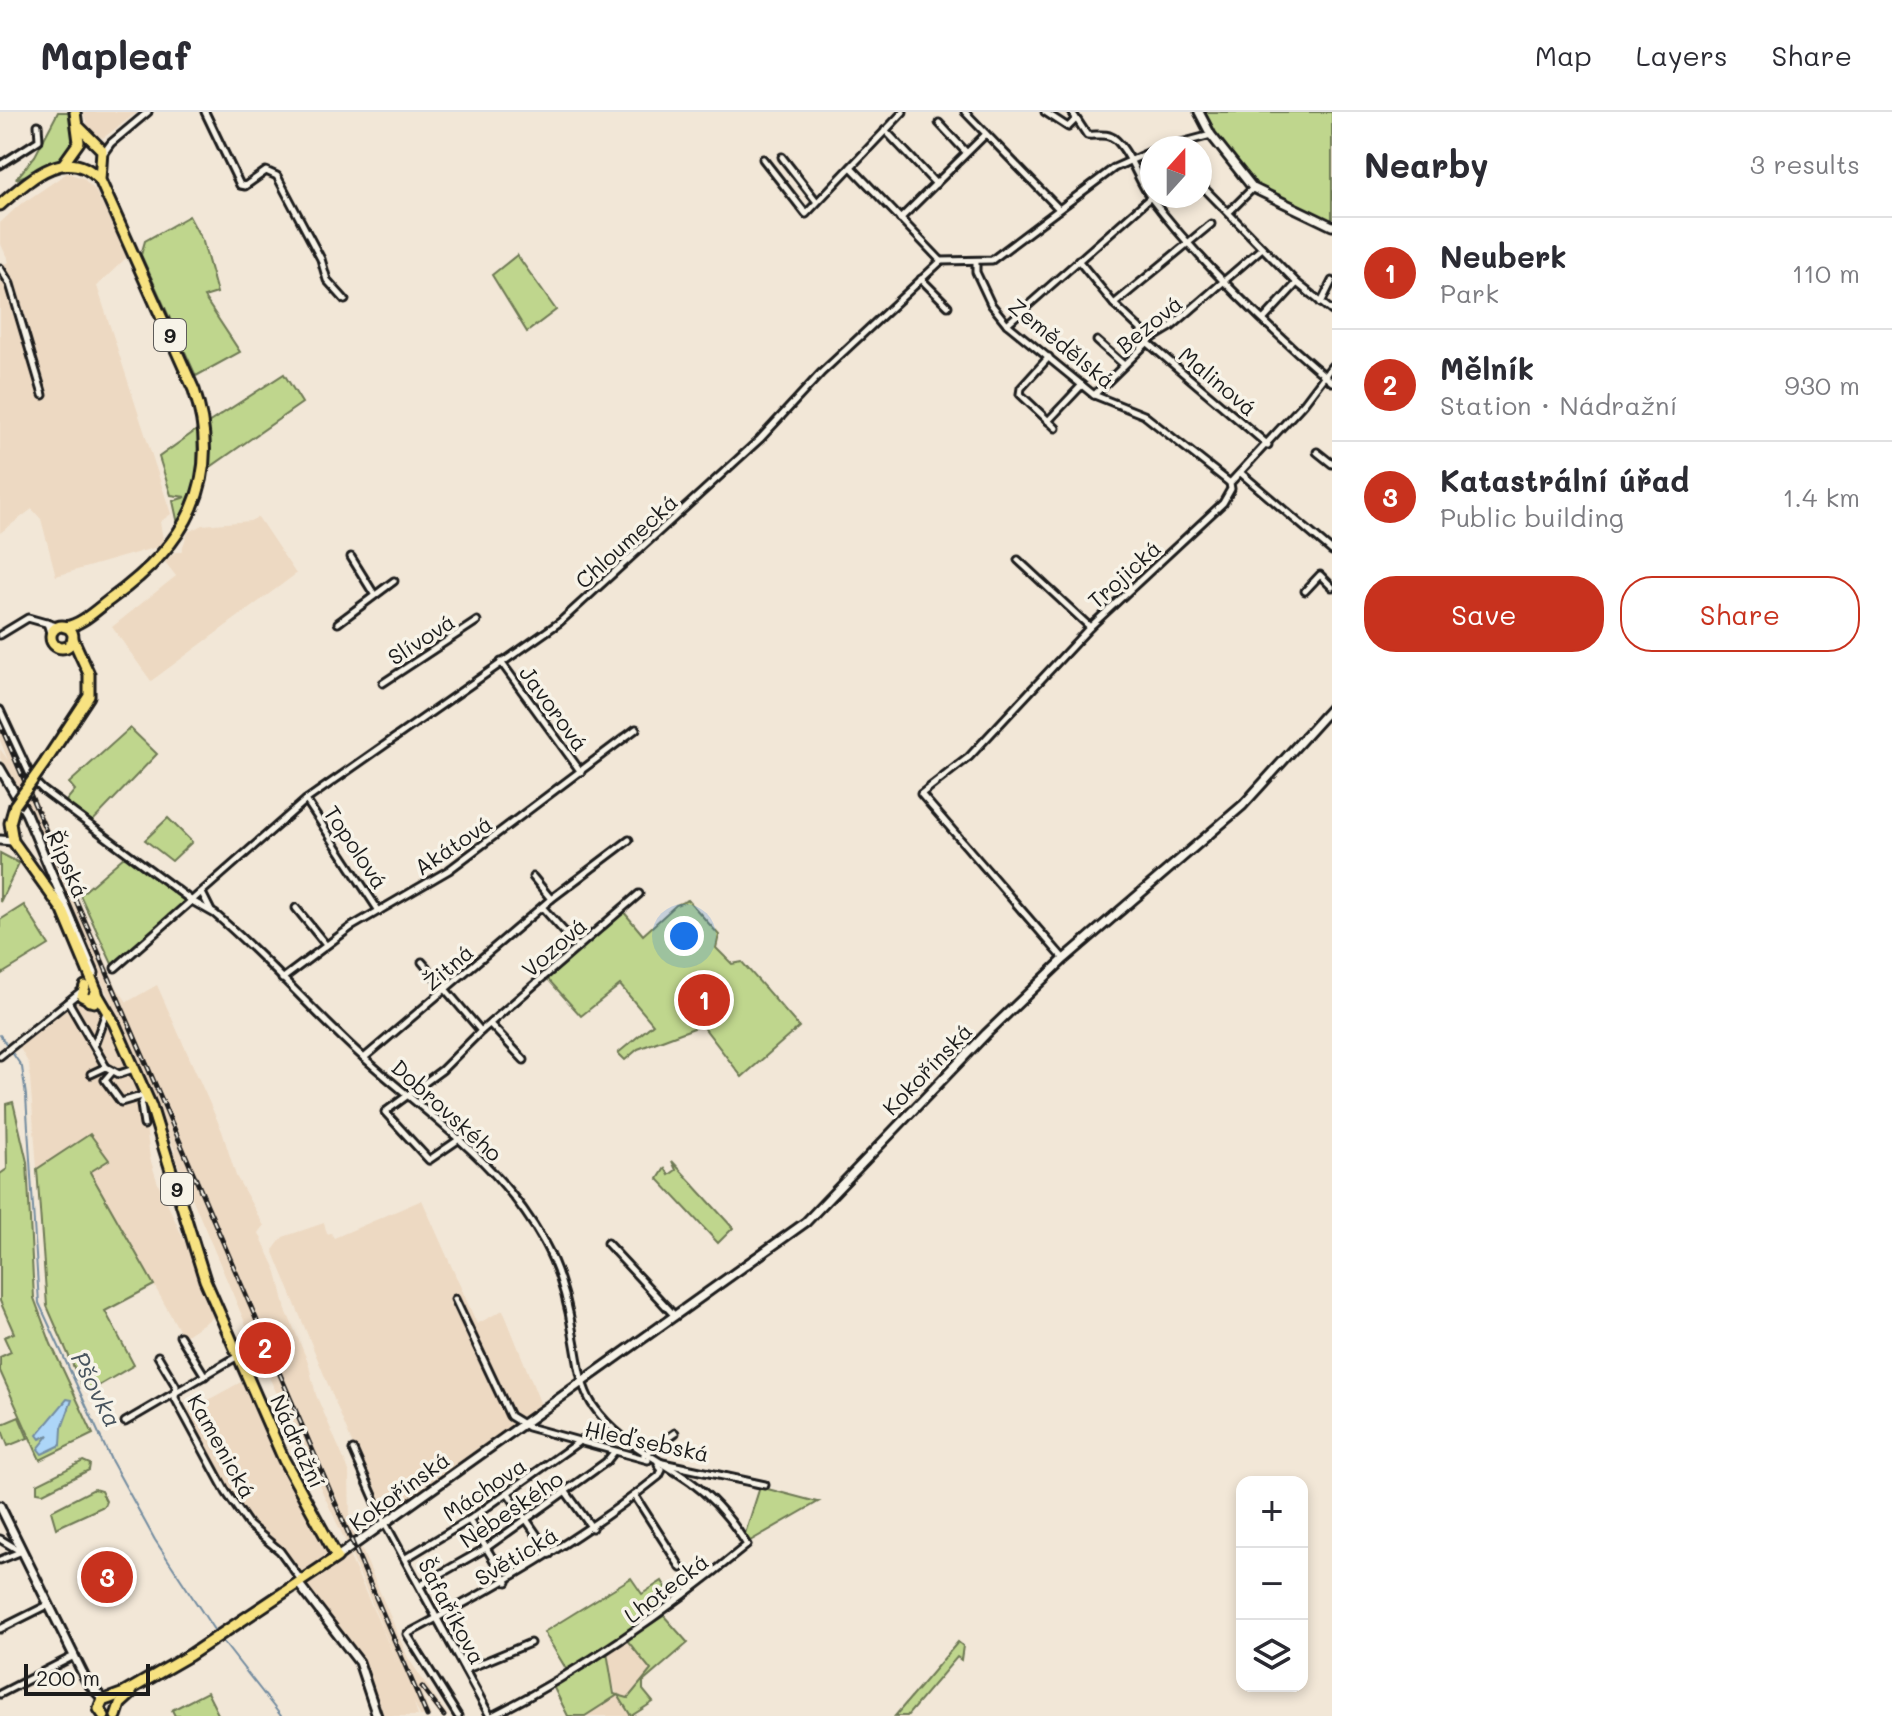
<!DOCTYPE html>
<html lang="en">
<head>
<meta charset="utf-8">
<style>
  :root { --surface:#fff; --page:#f7f7f7; --text:#2b2b33; --muted:#7c7c81; --line:#e1e1e2; --accent:#c8321e }
  body { margin:0; font-family:Mali,sans-serif; background:var(--page); color:var(--text) }
  .controls { position:absolute; right:24px; bottom:24px; display:grid; overflow:hidden; border-radius:16px; box-shadow:0 4px 12px #0003 }
  .controls button { width:72px; height:72px; display:grid; place-items:center; padding:0; border:0; border-bottom:2px solid var(--line); background:var(--surface); color:var(--text); font:40px sans-serif }
  .compass { position:absolute; left:1140px; top:24px; width:72px; height:72px; border-radius:50%; background:var(--surface); box-shadow:0 4px 12px #0003; rotate:21deg }
  .scale { position:absolute; left:24px; bottom:20px; width:126px; box-sizing:border-box; padding-left:8px; border:4px solid #1c1c1c; border-top:0; font-size:22px; line-height:28px; white-space:nowrap; color:#1c1c1c; -webkit-text-stroke:6px #f7f3e8; paint-order:stroke }
  .you { position:absolute; left:684px; top:824px; width:28px; height:28px; margin:-20px; border:6px solid #fff; border-radius:50%; background:#1a73e8; box-shadow:0 0 0 12px #1a73e833 }
  .badge { display:grid; place-items:center; width:52px; height:52px; border-radius:50%; background:var(--accent); color:#fff; font-size:26px; font-weight:700 }
  .pin { position:absolute; translate:-50% -50%; border:4px solid #fff; box-shadow:0 2px 8px #0006 }
  .list { margin:0; padding:0; list-style:none }
  h2 { display:flex; justify-content:space-between; align-items:center; height:104px; margin:0; padding:0 32px; font-size:34px }
  h2 small { font-size:26px; font-weight:400; color:var(--muted) }
  .list li { display:grid; grid-template-columns:52px 1fr auto; gap:24px; align-items:center; box-sizing:border-box; height:112px; padding:0 32px; border-top:2px solid var(--line) }
  .list b { display:block; font-size:30px; white-space:nowrap }
  .list p { margin:0; font-size:26px; white-space:nowrap; color:var(--muted) }
  .list em { font-size:26px; font-style:normal; color:var(--muted) }
  .actions { display:flex; gap:16px; padding:24px 32px }
  .actions a { flex:1; padding:18px 0; border:2px solid var(--accent); border-radius:32px; text-align:center; font-size:28px; color:var(--accent) }
  .actions .main { background:var(--accent); color:#fff }
  .icon { flex:none; width:44px; height:44px; fill:none; stroke:currentColor; stroke-width:2; stroke-linecap:round; stroke-linejoin:round }
  .map { position:relative; flex:none; width:1332px; height:1604px; overflow:hidden }
  header { display:flex; align-items:center; gap:48px; box-sizing:border-box; height:112px; padding:0 40px; background:var(--surface); border-bottom:2px solid var(--line) }
  header strong { font-size:38px }
  nav { display:flex; gap:44px; margin-inline-start:auto; font-size:28px }
  main { display:flex }
  aside { flex:1; background:var(--surface) }
  .map>svg:first-child { display:block }
  .built { fill:#edd9c2 }
  .green { fill:#bfd68d; stroke:#6e7954; stroke-width:2 }
  .water { fill:#add6f8; stroke:#738ca0; stroke-width:2 }
  .lines { fill:none; stroke-linecap:round; stroke-linejoin:round }
  .stream { stroke:#738ca0; stroke-width:2 }
  .street-casing { stroke:#1c1c1c; stroke-width:11 }
  .secondary-casing { stroke:#1c1c1c; stroke-width:13 }
  .primary-casing { stroke:#1c1c1c; stroke-width:15 }
  .street { stroke:#f7f3e8; stroke-width:5 }
  .secondary { stroke:#f7f3e8; stroke-width:7 }
  .primary { stroke:#f7e281; stroke-width:9 }
  .rail-casing { stroke:#1c1c1c; stroke-width:5 }
  .rail { stroke:#f7f3e8; stroke-width:2; stroke-dasharray:6; stroke-linecap:butt }
  .primary-bridge-casing { stroke:#1c1c1c; stroke-width:15; stroke-linecap:butt }
  .primary-bridge { stroke:#f7e281; stroke-width:9 }
  .labels { text-anchor:middle; dominant-baseline:central; stroke-width:7; stroke-linejoin:round; paint-order:stroke }
  .shield { fill:#f7f3e8; stroke:#5e5c59; stroke-width:2 }
  .shield-label { font-size:20px; font-weight:bold; fill:#1c1c1c }
  .street-label { font-size:22px; fill:#1c1c1c; stroke:#f7f3e8 }
  .water-label { font-size:24px; font-style:italic; fill:#48545e; stroke:#f7f3e8 }
</style>
</head>
<body>
<header>
<strong>Mapleaf</strong>
<nav><a>Map</a><a>Layers</a><a>Share</a></nav>
</header>
<main>
<div class="map">
<svg width="1332" height="1604" viewBox="0 0 1332 1604">
  <rect width="100%" height="100%" fill="#f2e7d7"/>
  <filter id="ink" filterUnits="userSpaceOnUse"><feTurbulence type="fractalNoise" baseFrequency=".0125" numOctaves="2"/><feDisplacementMap in="SourceGraphic" scale="16" xChannelSelector="R" yChannelSelector="G"/><feConvolveMatrix kernelMatrix="1 2 1 2 8 2 1 2 1" color-interpolation-filters="sRGB"/></filter>
  <g filter="url(#ink)">
    <g class="built">
      <path d="M83,0H138L103,26L90,21Z"/>
      <path d="M67,61L83,66L95,78L128,144L97,174L171,402L160,410L164,433L56,464L41,407L32,397L0,421V153L9,150L0,130V111L17,95Z"/>
      <path d="M258,405L296,462L151,569L112,515L176,464L165,450L175,440H181L188,420L202,413L250,409Z"/>
      <path d="M0,604L117,876L127,890L157,873L222,1019L236,1064L264,1114L259,1121L277,1160L286,1198L308,1250L316,1283L349,1359L350,1410L408,1546L448,1604H440L420,1578L431,1604H420L414,1590L418,1604H382L360,1549L282,1439L251,1414L186,1300L241,1270L336,1448L348,1441L398,1553L348,1435L257,1239L173,1041L175,1039L24,689L0,646V637L8,648L0,628Z"/>
      <path d="M78,889L100,897L131,956L142,983L150,1046L157,1069L218,1202L183,1225L90,1059V1022L37,1057L29,952L18,933Z"/>
      <path d="M422,1088L477,1212L503,1198L541,1293L383,1407L273,1138L283,1125L324,1111L327,1122L331,1121L334,1126Z"/>
      <path d="M626,1527L651,1558L628,1586L619,1584L631,1604H585L617,1584L605,1543Z"/>
    </g>
    <g class="green">
      <path d="M58,0H71C73,8 76,17 76,25C75,48 33,60 16,67L35,44Z"/>
      <path d="M1200,0H1332V110L1254,71L1209,18Z"/>
      <path d="M189,104L203,130L217,181L204,185L240,240L196,264L141,143L145,129Z"/>
      <path d="M517,143L556,198L527,220L492,163Z"/>
      <path d="M284,262L302,291L209,356L208,311Z"/>
      <path d="M198,317L197,366L178,412L173,389L186,385L171,383L159,345Z"/>
      <path d="M130,616L157,642L91,711L65,690L75,678L69,671Z"/>
      <path d="M168,706L192,730L172,749L145,728Z"/>
      <path d="M0,741L19,751L0,790Z"/>
      <path d="M125,744L186,790L112,852L80,783Z"/>
      <path d="M688,788L719,823L716,836L732,852L742,850L799,915L742,965L702,913L638,937L625,948L618,941L653,912L620,873L581,904L547,866L623,799L643,823L676,793Z"/>
      <path d="M24,793L49,833L0,863V808Z"/>
      <path d="M13,990L27,1050L34,1186L51,1232L93,1322L40,1348L0,1259V1245L11,1240L4,1225L14,1221L0,1189V1062L7,1057L6,992Z"/>
      <path d="M90,1022L109,1048L90,1060L154,1173L105,1199L134,1253L93,1277L82,1274L47,1194L37,1057Z"/>
      <path d="M672,1049L733,1116L718,1131L658,1067L665,1056L669,1063L676,1058Z"/>
      <path d="M19,1305L28,1326L8,1334L0,1313Z"/>
      <path d="M83,1349L90,1352L89,1358L43,1381L37,1380V1372Z"/>
      <path d="M760,1375L817,1390H818L750,1429L745,1422Z"/>
      <path d="M94,1377L101,1379L106,1389L104,1394L56,1416L51,1399Z"/>
      <path d="M699,1464L702,1468L568,1560L544,1520L631,1466L642,1482L662,1469L671,1483Z"/>
      <path d="M664,1504L688,1531L643,1570V1578L653,1590L631,1604L618,1583L585,1604H568L553,1574L607,1540L614,1582L628,1586L651,1558L626,1527Z"/>
      <path d="M958,1530L963,1534L961,1548L957,1545L907,1604H895Z"/>
      <path d="M207,1580L219,1604H175L172,1598Z"/>
    </g>
    <path class="water" d="M67,1287L72,1288L62,1316L61,1333L42,1342L38,1337L49,1323L40,1327L37,1323Z"/>
    <g class="lines">
      <g class="stream">
        <path d="M0,923L22,955L26,984L39,1191L111,1348L155,1428L216,1521"/>
        <path d="M220,1526L281,1604"/>
      </g>
      <defs>
        <g id="street">
          <path d="M205,0L240,73L245,74L266,59L277,64L321,147L327,168L345,188"/>
          <path d="M965,0L1059,97"/>
          <path d="M1045,0L1068,15L1076,7"/>
          <path d="M1072,0L1087,23C1097,24 1107,20 1116,28C1131,42 1138,69 1151,86C1197,147 1273,221 1332,270"/>
          <path d="M939,11L966,40"/>
          <path d="M885,18L936,72"/>
          <path d="M1162,36L1211,23"/>
          <path d="M103,42L111,31L148,0"/>
          <path d="M782,45L817,90"/>
          <path d="M763,47L806,102L903,0"/>
          <path d="M0,53L39,28L38,13"/>
          <path d="M851,55L941,149"/>
          <path d="M1200,72L1297,171L1332,199"/>
          <path d="M1229,100L1253,76"/>
          <path d="M900,107L986,22"/>
          <path d="M1078,148L1114,192L1151,227"/>
          <path d="M976,151V160L991,192L1007,212L1094,283L1144,303L1230,371"/>
          <path d="M0,156L10,172L43,283"/>
          <path d="M921,167L948,194"/>
          <path d="M1321,191L1332,169"/>
          <path d="M1114,192L1211,112"/>
          <path d="M1264,207L1297,171"/>
          <path d="M1007,212L1152,84"/>
          <path d="M1097,229L1124,253"/>
          <path d="M1147,230L1268,333"/>
          <path d="M1049,245L1021,276L1020,282L1056,316"/>
          <path d="M1094,283L1151,227L1171,215L1262,136"/>
          <path d="M1048,309L1082,273"/>
          <path d="M1317,340L1332,352"/>
          <path d="M1242,362L1332,439"/>
          <path d="M351,445L374,482"/>
          <path d="M1018,448L1090,515"/>
          <path d="M1305,479L1320,463L1332,475"/>
          <path d="M47,511L51,524"/>
          <path d="M338,511L394,469"/>
          <path d="M0,523L28,506L60,515"/>
          <path d="M501,550L581,660"/>
          <path d="M383,571L477,509"/>
          <path d="M0,598L32,667L43,678L192,789L215,802C267,846 312,899 363,945C430,1005 499,1049 544,1130C560,1159 568,1190 573,1222C578,1246 579,1271 592,1292C617,1330 656,1345 691,1370C713,1386 733,1410 747,1433C667,1499 585,1557 492,1604"/>
          <path d="M306,688L379,799"/>
          <path d="M202,781L211,799"/>
          <path d="M551,787L629,728"/>
          <path d="M542,795L578,835"/>
          <path d="M296,796L326,833"/>
          <path d="M1064,847L921,682L969,645L1090,515L1223,391L1231,377L1230,371L1304,291L1332,254"/>
          <path d="M422,850L481,919"/>
          <path d="M115,856L306,688L560,510L760,327L821,261L941,149L992,148L1114,56L1152,39"/>
          <path d="M282,867L351,815L449,758L636,617"/>
          <path d="M69,891L106,955L119,962L134,957"/>
          <path d="M490,912L524,948"/>
          <path d="M95,931L106,900"/>
          <path d="M0,944L80,880"/>
          <path d="M364,946L551,787L533,765"/>
          <path d="M112,960L105,968L121,990L145,983"/>
          <path d="M91,962L106,955"/>
          <path d="M144,1013L141,993L145,984"/>
          <path d="M461,1026L429,1048L385,1000L442,958L481,919L639,782"/>
          <path d="M607,1131L675,1204"/>
          <path d="M455,1187L510,1304L528,1315L648,1348"/>
          <path d="M180,1224L205,1264"/>
          <path d="M158,1244L176,1274L175,1286L226,1380L249,1413L280,1439L301,1468"/>
          <path d="M125,1310L238,1244"/>
          <path d="M353,1338L385,1411L490,1604"/>
          <path d="M644,1343L675,1321"/>
          <path d="M658,1350L765,1373"/>
          <path d="M566,1380L592,1416"/>
          <path d="M508,1381L550,1442"/>
          <path d="M635,1384L681,1456"/>
          <path d="M469,1408L507,1470"/>
          <path d="M0,1427L20,1439"/>
          <path d="M406,1446L469,1408L577,1331"/>
          <path d="M0,1448L20,1440"/>
          <path d="M421,1473L486,1436L606,1350L614,1340"/>
          <path d="M0,1517L48,1493"/>
          <path d="M465,1558L530,1531"/>
          <path d="M0,1582L74,1544"/>
          <path d="M458,1604L407,1522C496,1475 581,1427 659,1364L662,1358L658,1353"/>
        </g>
        <g id="secondary">
          <path d="M1199,0L1211,23L1253,76L1332,114"/>
          <path d="M0,656L26,701L94,861"/>
          <path d="M0,728L13,729"/>
          <path d="M0,1394L87,1570L104,1588"/>
          <path d="M337,1445L806,1110L986,922L1064,847L1243,693L1332,595"/>
          <path d="M298,1471L359,1550L377,1604"/>
        </g>
        <g id="primary">
          <path d="M64,51L79,30L75,0"/>
          <path d="M0,93C27,70 66,31 99,67"/>
          <circle cx="62" cy="525" r="11"/>
          <path d="M65,515C82,513 98,496 112,486C184,434 225,369 194,278L100,68L102,38L78,14"/>
          <path d="M46,649L89,584V562L73,527"/>
          <path d="M15,693L10,711L13,729L63,799L97,880L89,889"/>
          <path d="M85,874L82,884L94,890"/>
          <path d="M97,882L114,911L151,994L205,1168L284,1348L337,1445L190,1543L124,1581L102,1589L99,1597L104,1604"/>
          <path d="M116,1604L120,1592L131,1582"/>
        </g>
      </defs>
      <use href="#street" class="street-casing"/>
      <use href="#secondary" class="secondary-casing"/>
      <use href="#primary" class="primary-casing"/>
      <use href="#street" class="street"/>
      <use href="#secondary" class="secondary"/>
      <use href="#primary" class="primary"/>
      <defs>
        <g id="rail">
          <path d="M0,612L427,1604"/>
          <path d="M422,1575L444,1604"/>
        </g>
      </defs>
      <use href="#rail" class="rail-casing"/>
      <use href="#rail" class="rail"/>
      <defs>
        <path id="primary-bridge" d="M15,693L46,649"/>
      </defs>
      <use href="#primary-bridge" class="primary-bridge-casing"/>
      <use href="#primary-bridge" class="primary-bridge"/>
    </g>
  </g>
  <g class="labels">
    <g class="shield">
      <rect x="154" y="207" width="32" height="32" rx="6"/>
      <rect x="161" y="1061" width="32" height="32" rx="6"/>
    </g>
    <g class="shield-label">
      <text x="170" y="223">9</text>
      <text x="177" y="1077">9</text>
    </g>
    <g class="street-label">
      <text transform="translate(1149 212) rotate(-39)">Bezová</text>
      <text transform="translate(1062 231) rotate(39)">Zemědělská</text>
      <text transform="translate(1218 269) rotate(40)">Malinová</text>
      <text transform="translate(626 429) rotate(-42)">Chloumecká</text>
      <text transform="translate(1124 462) rotate(-42)">Trojická</text>
      <text transform="translate(421 527) rotate(-33)">Slívová</text>
      <text transform="translate(554 596) rotate(54)">Javorová</text>
      <text transform="translate(453 733) rotate(-34)">Akátová</text>
      <text transform="translate(356 735) rotate(56)">Topolová</text>
      <text transform="translate(68 752) rotate(66)">Řípská</text>
      <text transform="translate(554 835) rotate(-41)">Vozová</text>
      <text transform="translate(448 855) rotate(-41)">Žitná</text>
      <text transform="translate(927 957) rotate(-46)">Kokořínská</text>
      <text transform="translate(447 998) rotate(42)">Dobrovského</text>
      <text transform="translate(298 1329) rotate(65)">Nádražní</text>
      <text transform="translate(647 1329) rotate(12)">Hleďsebská</text>
      <text transform="translate(222 1334) rotate(61)">Kamenická</text>
      <text transform="translate(484 1377) rotate(-34)">Máchova</text>
      <text transform="translate(399 1379) rotate(-36)">Kokořínská</text>
      <text transform="translate(511 1397) rotate(-34)">Nebeského</text>
      <text transform="translate(516 1444) rotate(-31)">Světická</text>
      <text transform="translate(666 1476) rotate(-37)">Lhotecká</text>
      <text transform="translate(452 1499) rotate(62)">Šafaříkova</text>
    </g>
    <g class="water-label">
      <text transform="translate(97 1277) rotate(63)">Pšovka</text>
    </g>
  </g>
</svg>
<div class="controls">
<button>+</button>
<button>−</button>
<button><svg class="icon" aria-label="layers" viewBox="0 0 24 24"><path d="M12 4l9 5-9 5-9-5zM3 14l9 5 9-5"/></svg></button>
</div>
<svg class="compass" viewBox="-18 -18 36 36"><path d="M0-13l5 13h-10z" fill="#e53935"/><path d="M0 13l5-13h-10z" fill="#7c7c81"/></svg>
<div class="scale">200 m</div>
<div class="you"></div>
<div class="pin badge" style="left:704px;top:888px">1</div>
<div class="pin badge" style="left:265px;top:1236px">2</div>
<div class="pin badge" style="left:107px;top:1465px">3</div>
</div>
<aside>
<h2>Nearby<small>3 results</small></h2>
<ul class="list">
<li><span class="badge">1</span><div><b>Neuberk</b><p>Park</p></div><em>110 m</em></li>
<li><span class="badge">2</span><div><b>Mělník</b><p>Station · Nádražní</p></div><em>930 m</em></li>
<li><span class="badge">3</span><div><b>Katastrální úřad</b><p>Public building</p></div><em>1.4 km</em></li>
</ul>
<div class="actions"><a class="main">Save</a><a>Share</a></div>
</aside>
</main>
</body>
</html>
